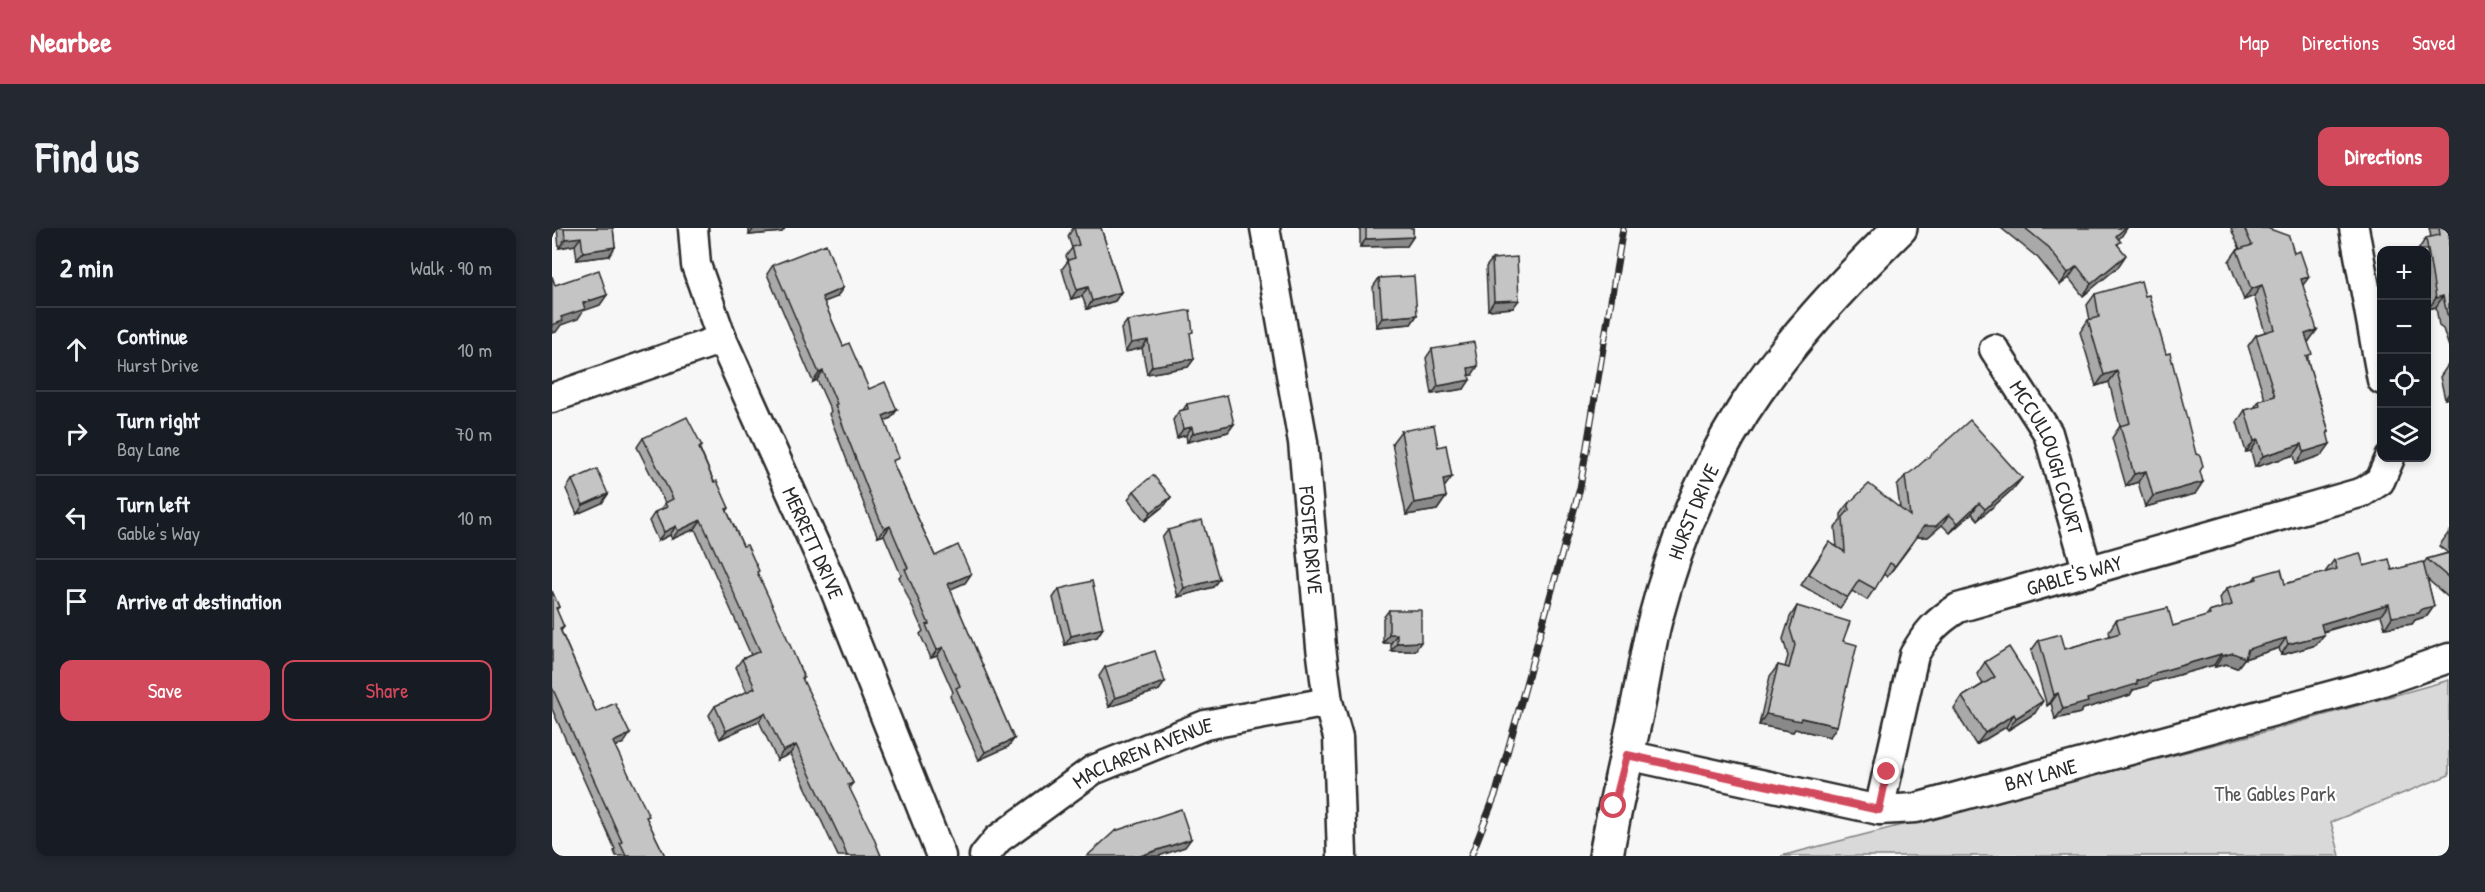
<!DOCTYPE html>
<html lang="en">
<head>
<meta charset="utf-8">
<style>
  :root { --surface:#171b24; --page:#242831; --text:#f1f3f6; --muted:#9ea1a6; --line:#363941; --accent:#d1495b }
  body { margin:0; font-family:"Patrick Hand",sans-serif; background:var(--page); color:var(--text) }
  .controls { position:absolute; right:18px; top:18px; display:grid; overflow:hidden; border-radius:12px; box-shadow:0 3px 9px #0003 }
  .controls button { width:54px; height:54px; display:grid; place-items:center; padding:0; border:0; border-bottom:2px solid var(--line); background:var(--surface); color:var(--text); font:30px sans-serif }
  .stop { position:absolute; width:18px; height:18px; margin:-14px; border:4px solid #d1495b; border-radius:50%; background:#fff }
  .stop.end { background:#d1495b; border-color:#fff; box-shadow:0 2px 6px #0008 }
  .list { margin:0; padding:0; list-style:none }
  h2 { display:flex; justify-content:space-between; align-items:center; height:78px; margin:0; padding:0 24px; font-size:26px }
  h2 small { font-size:20px; font-weight:400; color:var(--muted) }
  .list li { display:grid; grid-template-columns:39px 1fr auto; gap:18px; align-items:center; box-sizing:border-box; height:84px; padding:0 24px; border-top:2px solid var(--line) }
  .list b { display:block; font-size:22px; white-space:nowrap }
  .list p { margin:0; font-size:20px; white-space:nowrap; color:var(--muted) }
  .list em { font-size:20px; font-style:normal; color:var(--muted) }
  .actions { display:flex; gap:12px; padding:18px 24px }
  .actions a { flex:1; padding:14px 0; border:2px solid var(--accent); border-radius:12px; text-align:center; font-size:21px; color:var(--accent) }
  .actions .main { background:var(--accent); color:#fff }
  .icon { flex:none; width:33px; height:33px; fill:none; stroke:currentColor; stroke-width:2; stroke-linecap:round; stroke-linejoin:round }
  .map { position:relative; flex:none; width:1897px; height:628px; overflow:hidden; border-radius:12px }
  header { display:flex; align-items:center; gap:36px; box-sizing:border-box; height:84px; padding:0 30px; background:var(--accent); color:#fff }
  header strong { font-size:28px }
  nav { display:flex; gap:33px; margin-inline-start:auto; font-size:21px }
  .intro { display:flex; align-items:center; justify-content:space-between; box-sizing:border-box; height:144px; padding:0 36px }
  h1 { margin:0; font-size:42px }
  .button { padding:15px 27px; border-radius:12px; background:var(--accent); color:#fff; font-size:21px; font-weight:700 }
  main { display:flex; gap:36px; padding:0 36px }
  aside { flex:1; background:var(--surface); border-radius:12px; box-shadow:0 3px 9px #0003 }
  .map>svg:first-child { display:block }
  .green { fill:#d9d9d9; stroke:#828282; stroke-width:1.5 }
  .lines { fill:none; stroke-linecap:round; stroke-linejoin:round }
  .street-casing { stroke:#2b2b2b; stroke-width:33 }
  .secondary-casing { stroke:#2b2b2b; stroke-width:38 }
  .street { stroke:#fff; stroke-width:28 }
  .secondary { stroke:#fff; stroke-width:33 }
  .rail-casing { stroke:#2b2b2b; stroke-width:7 }
  .rail { stroke:#fff; stroke-width:4.5; stroke-dasharray:14; stroke-linecap:butt }
  .wall { fill:#a9a9a9; stroke:#2b2b2b; stroke-width:1.5 }
  .shaded-wall { fill:#898989; stroke:#2b2b2b; stroke-width:1.5 }
  .building { fill:#c4c4c4; stroke:#2b2b2b; stroke-width:1.5 }
  .route { stroke:#d1495b; stroke-width:8 }
  .labels { text-anchor:middle; dominant-baseline:central; stroke-width:4.5; stroke-linejoin:round; paint-order:stroke }
  .street-label { font-size:21px; fill:#2b2b2b; stroke:#fff }
  .park-label { font-size:21px; fill:#565656; stroke:#fff }
</style>
</head>
<body>
<header>
<strong>Nearbee</strong>
<nav><a>Map</a><a>Directions</a><a>Saved</a></nav>
</header>
<div class="intro"><h1>Find us</h1><a class="button">Directions</a></div>
<main>
<aside>
<h2>2 min<small>Walk · 90 m</small></h2>
<ul class="list">
<li><svg class="icon" aria-label="ahead" viewBox="0 0 24 24"><path d="M12 20V5M6 11l6-6 6 6"/></svg><div><b>Continue</b><p>Hurst Drive</p></div><em>10 m</em></li>
<li><svg class="icon" aria-label="right" viewBox="0 0 24 24"><path d="M7 20v-9h11M14 6l5 5-5 5"/></svg><div><b>Turn right</b><p>Bay Lane</p></div><em>70 m</em></li>
<li><svg class="icon" aria-label="left" viewBox="0 0 24 24"><path d="M17 20v-9H6M10 6l-5 5 5 5"/></svg><div><b>Turn left</b><p>Gable's Way</p></div><em>10 m</em></li>
<li><svg class="icon" aria-label="arrive" viewBox="0 0 24 24"><path d="M6 21V4h12l-3 4 3 4H6"/></svg><div><b>Arrive at destination</b></div></li>
</ul>
<div class="actions"><a class="main">Save</a><a>Share</a></div>
</aside>
<div class="map">
<svg width="1897" height="628" viewBox="0 0 1897 628">
  <rect width="100%" height="100%" fill="#f7f7f7"/>
  <filter id="ink" filterUnits="userSpaceOnUse"><feTurbulence type="fractalNoise" baseFrequency=".0167" numOctaves="2"/><feDisplacementMap in="SourceGraphic" scale="12" xChannelSelector="R" yChannelSelector="G"/><feConvolveMatrix kernelMatrix="1 2 1 2 8 2 1 2 1" color-interpolation-filters="sRGB"/></filter>
  <g filter="url(#ink)">
    <path class="green" d="M1897,452V547L1779,594L1788,628H1229L1712,504Z"/>
    <g class="lines">
      <defs>
        <g id="street">
          <path id="s1" d="M141,0L144,37L170,111L280,355L389,628"/>
          <path id="s2" d="M713,0L751,214L769,419L776,474L786,509L790,628"/>
          <path d="M1802,0L1830,152"/>
          <path id="s3" d="M1442,121L1496,205L1536,344"/>
          <path d="M0,170L170,111"/>
          <path id="s4" d="M1075,527L1327,582L1364,580L1822,456L1897,430"/>
          <path id="s5" d="M1327,582L1362,427C1375,404 1384,394 1406,380L1811,264L1828,253L1838,230"/>
          <path id="s6" d="M432,628L446,611L541,542L653,497L776,474"/>
        </g>
        <g id="secondary">
          <path id="s7" d="M1054,628C1062,580 1074,533 1084,486C1091,455 1095,423 1103,392C1122,320 1151,246 1191,183C1234,116 1291,56 1348,0"/>
        </g>
      </defs>
      <use href="#street" class="street-casing"/>
      <use href="#secondary" class="secondary-casing"/>
      <use href="#street" class="street"/>
      <use href="#secondary" class="secondary"/>
      <defs>
        <path id="rail" d="M919,628L944,565L1028,260L1071,0"/>
      </defs>
      <use href="#rail" class="rail-casing"/>
      <use href="#rail" class="rail"/>
    </g>
    <g class="wall">
      <path d="M5,0H61L63,19L57,28L25,32L23,17L7,20Z"/>
      <path d="M197,0H233L230,4L197,7Z"/>
      <path d="M521,0H549L569,64L563,73L535,81L530,68L519,71L510,41L516,33L514,28L520,20L516,8Z"/>
      <path d="M808,0H861V9L855,18L808,19Z"/>
      <path d="M1449,0H1575L1566,11V39L1531,68L1517,50L1508,57L1486,30Z"/>
      <path d="M1680,0H1715L1751,57L1757,113H1756V133L1777,204L1775,206L1770,227L1744,236L1742,227L1703,239L1699,223L1694,224L1685,194L1693,182L1702,180L1707,173L1713,171L1696,118L1704,107L1713,104L1702,68L1692,72L1677,33L1685,22L1688,21L1679,1Z"/>
      <path d="M1877,0H1897V119L1891,101L1887,98L1884,79L1876,81L1875,73V22H1866L1874,10L1879,9Z"/>
      <path d="M940,31L961,80L936,82L934,39Z"/>
      <path d="M221,37L285,69L272,74L291,118L317,161L345,182L339,190L333,193L342,237L383,328L419,346L413,355L398,361L462,511L456,519L427,532L398,468L401,464L385,428L379,430L368,406L371,403L347,349L349,347L332,307L326,309L315,284L277,186L279,183L265,152L261,154L215,46Z"/>
      <path d="M827,50L865,87L859,96L824,99L821,59Z"/>
      <path d="M1543,66L1648,243L1643,266L1593,279L1586,254L1574,258L1560,210L1568,198L1557,154L1544,158L1528,104L1536,92H1538L1535,77Z"/>
      <path d="M575,93L642,131L636,139L595,146L590,120L573,124L569,101Z"/>
      <path d="M880,121L920,147H917L912,161L880,166L874,130Z"/>
      <path d="M1896,137H1897V170L1893,171L1888,149Z"/>
      <path d="M635,176L682,196L676,204L635,214L634,207L625,210L621,192L627,183L631,182Z"/>
      <path d="M849,203L892,260L894,269L885,282L854,287L840,215Z"/>
      <path d="M91,210L150,218L148,221L162,254L177,280L175,283L191,318L205,346L252,450L250,452L301,555L297,560L329,628H286L238,526L225,532L207,493L168,511L157,487L163,478L195,464L184,439L190,431L199,427L143,301L120,311L118,307L106,313L97,293L103,284L108,282L113,275L85,219Z"/>
      <path d="M1353,248L1470,250L1462,260L1426,292L1420,285L1398,305L1390,297L1376,309H1365L1335,349L1332,346L1315,372L1300,363L1288,380L1249,357L1277,314L1285,319L1283,300L1289,292V286L1297,275L1348,280L1345,258Z"/>
      <path d="M20,252L56,266L50,275L25,286L14,261Z"/>
      <path d="M582,263L619,269L613,277L593,293L576,271Z"/>
      <path d="M616,302L661,359L626,369L610,310Z"/>
      <path d="M1897,304V370L1875,351L1882,378L1875,388L1863,392L1860,396L1833,400L1829,387L1771,404L1764,417L1729,427L1727,420L1692,431L1685,440L1674,436L1663,439L1662,437L1597,455L1596,458L1581,462L1578,467L1531,481L1528,485L1503,491L1499,475L1495,478L1479,423L1487,412L1513,421L1558,408L1557,403L1564,392L1621,398L1653,389L1657,384L1670,380L1668,370L1675,360L1701,352L1704,348L1733,356L1775,344L1774,343L1782,332L1840,342L1871,336L1875,331L1896,325L1887,318Z"/>
      <path d="M507,361L551,400L545,409L513,417L501,370Z"/>
      <path d="M0,363L7,379L4,382L12,399L9,403L44,484L72,515L63,519L95,591L113,628H64L62,623L63,621L0,481Z"/>
      <path d="M1245,378L1291,413L1278,509L1243,501L1241,504L1207,497L1218,448L1226,437L1233,439L1236,428L1231,411L1238,389Z"/>
      <path d="M837,382L863,423H839V415H831V390Z"/>
      <path d="M1433,434L1483,485L1456,502L1454,499L1424,517L1402,481L1410,469L1431,456L1425,446Z"/>
      <path d="M553,439L613,454L607,462L557,479L547,448Z"/>
    </g>
    <g class="shaded-wall">
      <path d="M202,0H233L230,4L197,7Z"/>
      <path d="M1573,0H1575L1569,9L1555,20L1564,8Z"/>
      <path d="M29,9L23,17L7,20L13,11Z"/>
      <path d="M861,9L855,18L808,19L814,11Z"/>
      <path d="M63,19L57,28L25,32L31,24Z"/>
      <path d="M1574,27L1566,39L1531,68L1539,56Z"/>
      <path d="M1525,38L1517,50L1508,57L1516,45Z"/>
      <path d="M1757,49L1749,60V51Z"/>
      <path d="M1710,57L1702,68L1692,72L1699,61Z"/>
      <path d="M536,59L530,68L519,71L525,62Z"/>
      <path d="M291,60L285,69L264,77L270,69Z"/>
      <path d="M569,64L563,73L535,81L540,73Z"/>
      <path d="M55,67L48,77L31,83L26,91L9,97L4,104L0,105V97L9,89L31,75Z"/>
      <path d="M1891,68L1884,79L1876,81L1884,70Z"/>
      <path d="M967,72L961,80L936,82L942,73Z"/>
      <path d="M865,87L859,96L824,99L830,90Z"/>
      <path d="M1765,102L1757,113L1745,117L1753,106Z"/>
      <path d="M596,112L590,120L573,124L579,115Z"/>
      <path d="M642,131L636,139L595,146L600,138Z"/>
      <path d="M926,138L920,147L910,149L916,140Z"/>
      <path d="M271,143L265,152L261,154L267,145Z"/>
      <path d="M1565,143L1557,154L1544,158L1552,147Z"/>
      <path d="M918,152L912,161L880,166L886,158Z"/>
      <path d="M1897,165V170L1893,171Z"/>
      <path d="M345,182L339,190L325,197L331,188Z"/>
      <path d="M682,196L676,204L635,214L641,205Z"/>
      <path d="M640,199L634,207L625,210L631,201Z"/>
      <path d="M1706,212L1699,223L1694,224L1702,213Z"/>
      <path d="M1750,216L1742,227L1703,239L1711,228Z"/>
      <path d="M1778,216L1770,227L1744,236L1752,224Z"/>
      <path d="M1594,243L1586,254L1574,258L1582,246Z"/>
      <path d="M900,249L891,261V251Z"/>
      <path d="M1470,250L1462,260L1426,292L1433,281Z"/>
      <path d="M1651,254L1643,266L1593,279L1601,268Z"/>
      <path d="M56,266L50,275L25,286L31,277Z"/>
      <path d="M619,269L613,277L593,293L599,284Z"/>
      <path d="M894,269L885,282L854,287L862,275Z"/>
      <path d="M1427,275L1420,285L1398,305L1406,295Z"/>
      <path d="M1397,286L1390,297L1376,309H1365L1335,349L1372,298Z"/>
      <path d="M149,292L143,301L120,311L126,303Z"/>
      <path d="M124,298L118,307L106,313L112,304Z"/>
      <path d="M338,298L332,307L326,309L332,301Z"/>
      <path d="M419,346L413,355L390,365L396,356Z"/>
      <path d="M667,351L661,359L626,369L632,360Z"/>
      <path d="M1837,376L1829,387L1761,406L1769,396Z"/>
      <path d="M1882,378L1875,388L1863,392L1860,396L1833,400L1840,389Z"/>
      <path d="M551,400L545,409L513,417L519,408Z"/>
      <path d="M837,406H845L839,415H831Z"/>
      <path d="M1772,407L1764,417L1729,427L1736,416Z"/>
      <path d="M1734,410L1727,420L1692,431L1685,440L1674,436L1663,439L1670,428Z"/>
      <path d="M869,414L863,423H839L845,415Z"/>
      <path d="M391,419L385,428L379,430L385,422Z"/>
      <path d="M1669,426L1662,437L1597,455L1596,458L1581,462L1578,467L1531,481L1528,485L1503,491L1511,481L1535,471L1603,445Z"/>
      <path d="M613,454L607,462L557,479L563,470Z"/>
      <path d="M1506,465L1499,475L1495,478L1502,467Z"/>
      <path d="M1491,473L1483,485L1456,502L1464,490Z"/>
      <path d="M213,485L207,493L168,511L174,503Z"/>
      <path d="M1214,486L1249,490L1285,498L1278,509L1243,501L1241,504L1207,497Z"/>
      <path d="M1462,486L1454,499L1424,517L1433,505Z"/>
      <path d="M78,506L72,515L55,522L61,514Z"/>
      <path d="M462,511L456,519L427,532L433,524Z"/>
      <path d="M244,517L238,526L225,532L231,523Z"/>
      <path d="M639,611L633,619L607,628H588Z"/>
    </g>
    <g class="building">
      <path d="M12,0H61L63,19L31,24L29,9L13,11Z"/>
      <path d="M522,0H549L569,64L540,73L536,59L525,62L516,32L523,30L520,19L527,17Z"/>
      <path d="M814,0H861V9L814,11Z"/>
      <path d="M1473,0H1573L1564,8L1569,14L1565,16L1574,27L1539,56L1525,38L1516,45L1495,18Z"/>
      <path d="M1692,0H1715L1737,8L1742,25L1748,23L1757,49L1749,51L1765,102L1753,106L1760,126L1754,128L1777,204H1775L1778,216L1752,224L1750,216L1711,228L1706,212L1702,213L1693,182L1708,178L1707,173L1723,168L1704,107L1723,101L1710,57L1699,61L1685,22L1700,17Z"/>
      <path d="M1887,0H1897V88L1895,86L1891,68L1884,70L1874,10L1888,7Z"/>
      <path d="M274,16L291,60L270,69L291,118L297,115L317,161L333,154L345,182L331,188L347,230L340,233L383,328L406,317L419,346L396,356L462,511L433,524L404,460L408,458L391,419L385,422L374,397L377,396L353,341L356,340L338,298L332,301L321,275L283,177L285,176L271,143L267,145L221,37Z"/>
      <path d="M965,29L967,72L942,73L940,31Z"/>
      <path d="M47,42L55,67L31,75L33,81L9,89L11,93L0,97V48L3,57Z"/>
      <path d="M862,48L865,87L830,90L827,50Z"/>
      <path d="M1589,53L1593,68L1597,67L1614,126L1618,125L1644,226L1648,227L1651,238L1648,243L1651,254L1601,268L1594,243L1582,246L1568,198L1578,195L1565,143L1552,147L1536,92L1547,89L1543,66Z"/>
      <path d="M638,82L641,104L638,105L642,131L600,138L596,112L579,115L575,93Z"/>
      <path d="M922,114L926,138L916,140L918,152L886,158L880,121Z"/>
      <path d="M675,167L682,196L641,205L640,199L631,201L627,183L636,181L635,176Z"/>
      <path d="M135,189L150,218L147,220L162,254L165,253L177,280L174,281L191,318L195,317L207,343L205,344L230,398L252,450H250L301,555L296,557L321,608L329,628H295L289,612L244,517L231,523L213,485L174,503L163,478L203,460L190,431L208,423L149,292L126,303L124,298L112,304L103,284L115,279L113,275L121,271L91,210Z"/>
      <path d="M1418,192L1470,250L1433,281L1427,275L1406,295L1397,286L1384,298H1372L1343,338L1338,335L1323,361L1307,352L1295,370L1257,346L1277,314L1293,324L1291,289L1297,282V275L1317,256L1358,288L1353,248L1363,241Z"/>
      <path d="M882,197L886,219L894,217L900,249L891,251L894,269L862,275L849,203Z"/>
      <path d="M45,241L56,266L31,277L20,252Z"/>
      <path d="M601,247L619,269L599,284L582,263Z"/>
      <path d="M650,292L667,351L632,360L616,302Z"/>
      <path d="M1808,325L1812,338L1837,331L1840,342L1871,334L1882,378L1870,381L1867,385L1840,389L1837,376L1769,396L1772,407L1736,416L1734,410L1696,421L1693,430L1681,425L1670,428L1669,426L1603,445V447L1585,453V456L1535,471L1536,474L1511,481L1506,465L1502,467L1487,412L1509,406L1513,421L1568,405L1564,392L1616,380L1621,398L1658,387L1657,384L1680,377L1675,360L1705,351L1704,348L1729,341L1733,356L1785,341L1782,332Z"/>
      <path d="M1897,325V350L1875,331Z"/>
      <path d="M540,353L551,400L519,408L507,361Z"/>
      <path d="M0,363L7,379L4,380L12,399L8,401L44,484L63,475L78,506L61,514L97,588L94,589L113,628H74L68,615L70,614L0,459Z"/>
      <path d="M1245,378L1298,394L1291,413L1305,417L1285,498L1249,490L1248,493L1214,486L1226,437L1237,440L1243,417L1238,401Z"/>
      <path d="M837,382H869V414L845,415V406H837Z"/>
      <path d="M1457,419L1491,473L1464,490L1462,486L1433,505L1410,469L1443,449L1433,434Z"/>
      <path d="M603,423L613,454L563,470L553,439Z"/>
      <path d="M629,581L639,611L588,628H535L563,603Z"/>
    </g>
  </g>
  <g class="lines" filter="url(#ink)">
    <path class="route" d="M1062,578L1075,527L1327,582L1335,544"/>
  </g>
  <g class="labels">
    <g class="street-label">
      <text stroke="none"><textPath href="#s3" startOffset="122">MCCULLOUGH COURT</textPath></text>
      <text stroke="none"><textPath href="#s7" startOffset="356">HURST DRIVE</textPath></text>
      <text stroke="none"><textPath href="#s2" startOffset="316">FOSTER DRIVE</textPath></text>
      <text stroke="none"><textPath href="#s1" startOffset="339">MERRETT DRIVE</textPath></text>
      <text stroke="none"><textPath href="#s5" startOffset="345">GABLE'S WAY</textPath></text>
      <text stroke="none"><textPath href="#s6" startOffset="192">MACLAREN AVENUE</textPath></text>
      <text stroke="none"><textPath href="#s4" startOffset="424">BAY LANE</textPath></text>
    </g>
    <g class="park-label">
      <text x="1723" y="565">The Gables Park</text>
    </g>
  </g>
</svg>
<div class="controls">
<button>+</button>
<button>−</button>
<button><svg class="icon" aria-label="locate" viewBox="0 0 24 24"><circle cx="12" cy="12" r="6"/><path d="M12 2v4M12 18v4M2 12h4M18 12h4"/></svg></button>
<button><svg class="icon" aria-label="layers" viewBox="0 0 24 24"><path d="M12 4l9 5-9 5-9-5zM3 14l9 5 9-5"/></svg></button>
</div>
<div class="stop" style="left:1062px;top:578px"></div>
<div class="stop end" style="left:1335px;top:544px"></div>
</div>
</main>
</body>
</html>
